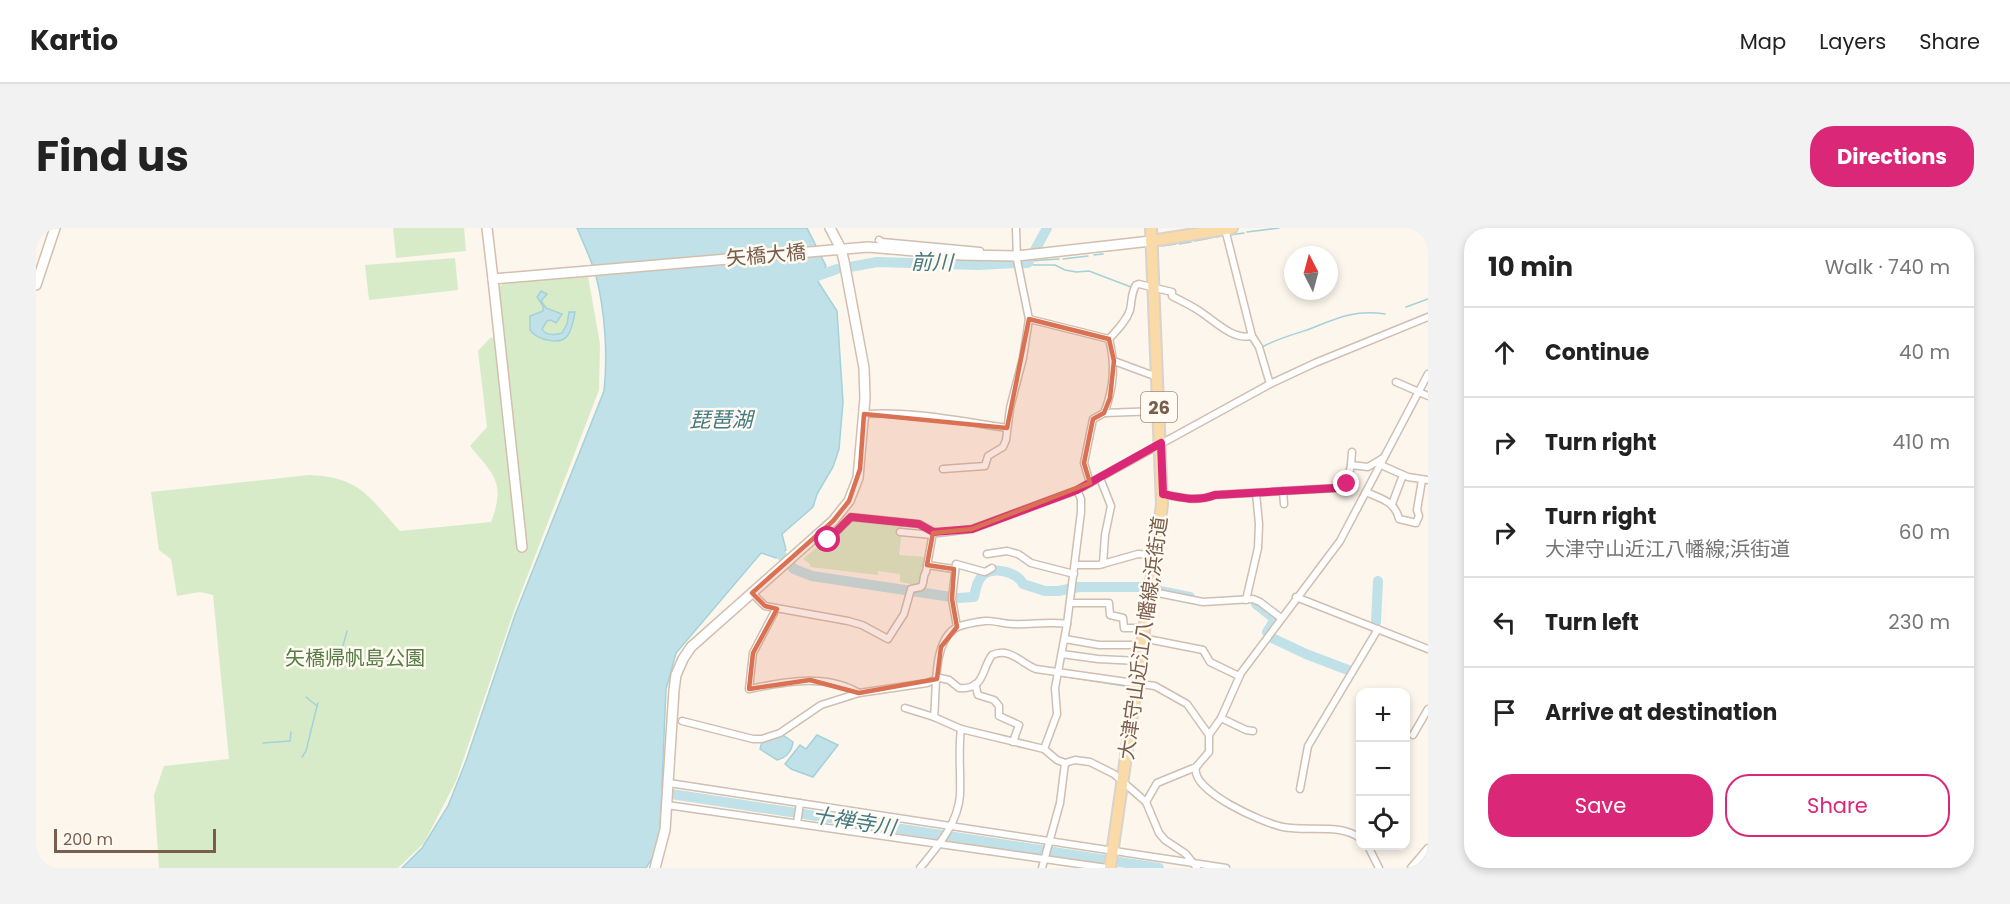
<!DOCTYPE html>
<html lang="en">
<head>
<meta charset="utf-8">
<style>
  :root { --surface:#fff; --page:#f2f2f2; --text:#222; --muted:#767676; --line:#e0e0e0; --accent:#db2777 }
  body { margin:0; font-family:Poppins,"Noto Sans JP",sans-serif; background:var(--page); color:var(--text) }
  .controls { position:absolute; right:18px; bottom:18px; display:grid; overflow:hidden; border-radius:12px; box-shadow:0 3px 9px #0003 }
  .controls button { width:54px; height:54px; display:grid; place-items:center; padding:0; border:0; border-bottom:2px solid var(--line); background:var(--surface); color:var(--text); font:30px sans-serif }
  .compass { position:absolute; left:1248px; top:18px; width:54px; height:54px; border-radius:50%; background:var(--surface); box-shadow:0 3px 9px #0003; rotate:354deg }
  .scale { position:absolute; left:18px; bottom:15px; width:162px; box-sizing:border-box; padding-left:6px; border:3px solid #795d4d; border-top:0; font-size:16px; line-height:21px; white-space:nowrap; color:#795d4d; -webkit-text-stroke:4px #fffaf2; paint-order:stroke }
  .stop { position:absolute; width:18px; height:18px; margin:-14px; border:4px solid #db2777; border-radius:50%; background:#fff }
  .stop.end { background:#db2777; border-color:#fff; box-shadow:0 2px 6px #0008 }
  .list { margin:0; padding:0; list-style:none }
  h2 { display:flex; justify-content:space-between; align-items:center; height:78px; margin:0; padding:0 24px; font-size:26px }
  h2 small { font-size:20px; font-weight:400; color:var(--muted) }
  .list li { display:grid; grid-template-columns:39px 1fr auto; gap:18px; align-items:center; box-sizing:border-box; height:90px; padding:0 24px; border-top:2px solid var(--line) }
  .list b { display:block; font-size:22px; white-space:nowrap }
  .list p { margin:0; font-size:20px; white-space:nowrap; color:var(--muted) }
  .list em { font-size:20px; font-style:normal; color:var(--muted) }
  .actions { display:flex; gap:12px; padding:18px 24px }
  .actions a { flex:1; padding:14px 0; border:2px solid var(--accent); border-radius:24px; text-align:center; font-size:21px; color:var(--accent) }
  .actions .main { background:var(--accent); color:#fff }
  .icon { flex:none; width:33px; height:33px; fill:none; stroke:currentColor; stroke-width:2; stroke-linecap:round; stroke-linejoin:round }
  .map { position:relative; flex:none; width:1392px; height:640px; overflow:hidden; border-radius:24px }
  header { display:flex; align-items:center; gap:36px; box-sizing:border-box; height:84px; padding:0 30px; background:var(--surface); border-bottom:2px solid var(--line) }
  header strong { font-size:28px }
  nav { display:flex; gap:33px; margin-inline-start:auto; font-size:21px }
  .intro { display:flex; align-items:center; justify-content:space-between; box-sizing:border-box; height:144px; padding:0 36px }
  h1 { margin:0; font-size:42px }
  .button { padding:15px 27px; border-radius:24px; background:var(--accent); color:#fff; font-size:21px; font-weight:700 }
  main { display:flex; gap:36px; padding:0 36px }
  aside { flex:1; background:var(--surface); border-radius:24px; box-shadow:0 3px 9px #0003 }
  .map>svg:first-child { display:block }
  .green { fill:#d7ebc9 }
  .water { fill:#bfe1e7; stroke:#a5d1d9; stroke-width:1.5 }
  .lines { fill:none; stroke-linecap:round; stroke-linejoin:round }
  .stream { stroke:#a5d1d9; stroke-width:1.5 }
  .river { stroke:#bfe1e7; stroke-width:10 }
  .street-casing { stroke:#d0beb0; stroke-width:9 }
  .secondary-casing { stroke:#d3bfae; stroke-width:12 }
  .primary-casing { stroke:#d9d2cd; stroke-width:14 }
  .street { stroke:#fff; stroke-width:6 }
  .secondary { stroke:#fff; stroke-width:9 }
  .primary { stroke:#fadaa6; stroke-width:10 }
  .route { stroke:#db2777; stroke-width:8 }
  .marked { fill:#da7152; fill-opacity:0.2; stroke:#da7152; stroke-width:4.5; stroke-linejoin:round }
  .labels { text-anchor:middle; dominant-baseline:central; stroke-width:5; stroke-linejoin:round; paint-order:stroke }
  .shield { fill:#fffaf2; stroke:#a18c7e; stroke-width:1.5 }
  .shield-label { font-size:18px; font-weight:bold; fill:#795d4d }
  .street-label { font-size:20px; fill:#795d4d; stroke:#fffaf2 }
  .park-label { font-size:20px; fill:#567e45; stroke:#fffaf2 }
  .water-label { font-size:21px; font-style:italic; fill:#437a84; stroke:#fffaf2 }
</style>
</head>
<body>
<header>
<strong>Kartio</strong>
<nav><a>Map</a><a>Layers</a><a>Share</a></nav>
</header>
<div class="intro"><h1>Find us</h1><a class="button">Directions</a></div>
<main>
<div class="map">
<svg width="1392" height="640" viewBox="0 0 1392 640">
  <rect width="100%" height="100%" fill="#fdf6ec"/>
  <g class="green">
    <path d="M357,0H428L430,23L360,30Z"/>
    <path d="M419,30L422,62L333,72L329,37Z"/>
    <path d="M552,48L564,116L563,162L479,380L420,553L388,615L362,640H123L118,567L128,538L193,531L177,367L164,364L141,368L135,331L123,322L115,264L273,247C324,249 332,268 364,303L455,294C470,255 458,247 434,218L451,199L442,123L454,110L466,108L461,60L467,56Z"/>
    <path d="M814,287L867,294L863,327L891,329L885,355L880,357L864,354V357V346L842,343V347L774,339V336L767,331L803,300Z"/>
  </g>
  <g class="water">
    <path d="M541,0H771L790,38L781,52L801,83L807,174L803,221L797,239L781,266L777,279L746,306L750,322L740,330L725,325L640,425L630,461L624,604L617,629L610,640H366L386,620L412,578L430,533L479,387L568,163C572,127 569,83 560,48C555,31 548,16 541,0Z"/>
    <path d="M505,63L511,66L505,73L510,80L526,86L520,95L515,92L511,93L506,101C510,108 519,107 526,105L531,96L533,84H539C538,90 536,101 532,107C525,118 501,112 494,102V88L507,83V78L501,69Z"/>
    <path d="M747,507L757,514C756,523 750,530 741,532L724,521L726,514Z"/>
    <path d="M781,507L802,517L777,549L755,541L749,536L764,517L770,521Z"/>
  </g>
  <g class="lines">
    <g class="stream">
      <path d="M1211,4L1243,0"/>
      <path d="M1194,7L1208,5"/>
      <path d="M1180,9L1186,8"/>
      <path d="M1159,13L1175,10"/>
      <path d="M1143,16L1155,14"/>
      <path d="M1126,18L1140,16"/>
      <path d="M1058,27L1067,26"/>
      <path d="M1027,31L1052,28"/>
      <path d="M993,33L1023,31"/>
      <path d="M992,35L998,37H1019L1029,42L1040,44L1053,43L1095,59"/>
      <path d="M1370,79L1392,71"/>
      <path d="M1226,119C1241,111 1255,107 1271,102C1299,91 1318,81 1349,86"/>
      <path d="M304,429L311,403"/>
      <path d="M1025,448L1095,459"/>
      <path d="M270,469L281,478L282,475"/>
      <path d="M227,515L254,513L255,504"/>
      <path d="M266,529L270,523L281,478"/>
    </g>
    <g class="river">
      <path d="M999,22L1011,0"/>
      <path d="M985,35H992L993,33"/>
      <path d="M814,39L841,34L942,37L979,35"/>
      <path d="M773,51L801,41"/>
      <path d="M745,327L758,341L776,348L922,370L938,369C940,360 941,352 948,346C959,338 982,345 987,356L1009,363H1022L1043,359H1104L1154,369"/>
      <path d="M1220,376L1239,391L1231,404"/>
      <path d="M1340,394L1342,353"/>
      <path d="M1234,409L1270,426L1312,442"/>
      <path d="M622,564L1123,640"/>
    </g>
    <defs>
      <g id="street">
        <path d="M1189,1L1216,108L1223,119L1234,156"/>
        <path d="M843,12L846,14L944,23"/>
        <path d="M993,91L1073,111C1080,137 1078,160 1068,185L1057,191L1048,235L1054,255"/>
        <path d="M1073,111C1081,102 1090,94 1094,82C1096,73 1095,65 1100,57L1103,56L1136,64V68C1147,74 1159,79 1169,87C1182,96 1198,112 1216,108"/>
        <path d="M1078,133L1121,149"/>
        <path d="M1360,154L1392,168"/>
        <path d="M1068,185L1123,183"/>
        <path d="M828,186C874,183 924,193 971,200"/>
        <path d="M1315,237L1316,224"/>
        <path d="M1345,237L1372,249L1392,252"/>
        <path d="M907,241L949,238L952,228L967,219L970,212L974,180L987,130L993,91L981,32L980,0"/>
        <path d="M1064,250L1075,278L1069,307L1067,336"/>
        <path d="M1247,263L1248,276"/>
        <path d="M1330,264C1345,271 1359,273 1363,291L1380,295L1383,288L1381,282L1386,252"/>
        <path d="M1127,266C1145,270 1161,274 1179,267L1301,260L1311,256L1315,237L1332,239L1347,230"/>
        <path d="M1356,276L1367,247"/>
        <path d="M864,304L896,307"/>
        <path d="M792,312L815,289L883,296L897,304L902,305L936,301L1041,262L1234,156L1279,135L1392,89"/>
        <path d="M951,326L971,323L982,326L995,335L1038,346"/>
        <path d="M891,337L918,341"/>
        <path d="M1040,337H1063L1102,326L1118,327"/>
        <path d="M1112,363L1167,374L1217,371L1224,374L1245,390"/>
        <path d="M716,365L729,378L812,393L826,397L852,411L868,386L875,361L885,359C889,355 886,349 890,344L897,304"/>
        <path d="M1260,369L1392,421"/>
        <path d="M1210,372L1222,320L1223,296L1220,265"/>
        <path d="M1034,375H1073L1074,387L1087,390L1088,400H1107"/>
        <path d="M740,381L717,425L713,461C749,454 789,445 823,465"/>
        <path d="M1031,396C1013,393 995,397 976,396C967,396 958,392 949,393C941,394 925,396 918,401C896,417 901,464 898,489L925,501L1008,521L1021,532L1029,535L1039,532L1054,534L1078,546L1110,574L1123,605L1129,612L1150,626L1161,640"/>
        <path d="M921,399L916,371L920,336L949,344L956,340"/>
        <path d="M1106,410L1167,422L1174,434L1203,448"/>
        <path d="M1029,411L1063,417H1105"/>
        <path d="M1026,426L1062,431L1103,433"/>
        <path d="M939,456L942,467L958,472L963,478V488L983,497L977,514"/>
        <path d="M869,480L898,489"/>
        <path d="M1185,490L1210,502L1217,503"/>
        <path d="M646,493L717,511H726L744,505L785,477L823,465L891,455L904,450L913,452L923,460C949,462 945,442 956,427C974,419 985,435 1000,441L1119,458L1151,476L1173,507V524L1160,539L1121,555L1110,574"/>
        <path d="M1173,507L1185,490L1205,445L1304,313L1392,146"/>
        <path d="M1377,507L1392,481"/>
        <path d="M1008,521L1021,486L1019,460L1031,396L1045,284V271L1041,262"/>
        <path d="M1160,539C1154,563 1227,595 1247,599C1272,604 1303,595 1324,610"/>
        <path d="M633,555L1190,640"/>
        <path d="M1264,561L1272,518L1342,401"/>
        <path d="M631,577L1071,640"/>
        <path d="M761,595L764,575"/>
        <path d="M1332,618L1343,640"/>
        <path d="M884,640C901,619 922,596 924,567C925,545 922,524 925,501"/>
        <path d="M1006,640L1024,575L1029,535"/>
        <path d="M1375,640L1392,620"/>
      </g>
      <g id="secondary">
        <path d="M451,0L457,51L832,19L926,27L981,28L1115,13"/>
        <path d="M457,51L486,319"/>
        <path d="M0,57L19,0"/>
        <path d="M619,640L629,602L638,462L640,447L647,431L655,419L797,293L813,273L822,250L829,170L828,140L808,33L805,21L794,0"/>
      </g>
      <g id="primary">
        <path d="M1115,13L1196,0"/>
        <path d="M1074,640L1126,277L1115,0"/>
        <path d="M1386,640L1392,633"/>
      </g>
    </defs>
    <use href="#street" class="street-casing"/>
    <use href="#secondary" class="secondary-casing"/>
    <use href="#primary" class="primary-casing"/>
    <use href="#street" class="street"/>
    <use href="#secondary" class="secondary"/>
    <use href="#primary" class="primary"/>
  </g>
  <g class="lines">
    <path class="route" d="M792,312L815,289L883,296L897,304L936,301L1041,262L1125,215L1127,266C1145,270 1161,274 1179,267L1301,260L1311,256"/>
  </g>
  <path class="marked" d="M993,91L1073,111L1078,133L1074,170L1068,185L1057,191L1048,235L1054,255L936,301L897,305L891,337L918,341L916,371L921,399L905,419L901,451L823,465L774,452L713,461L717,425L741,381L729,378L716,365L797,293L813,273L824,241L828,186L971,200Z"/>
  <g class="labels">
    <rect class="shield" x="1105" y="164" width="36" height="30" rx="4.5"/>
    <g class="shield-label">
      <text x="1123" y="179">26</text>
    </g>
    <g class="street-label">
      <text transform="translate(730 27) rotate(-5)">矢橋大橋</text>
      <text transform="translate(1107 410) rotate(-82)">大津守山近江八幡線;浜街道</text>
    </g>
    <g class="park-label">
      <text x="319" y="430">矢橋帰帆島公園</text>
    </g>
    <g class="water-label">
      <text transform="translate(896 34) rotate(1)">前川</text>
      <text x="685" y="191">琵琶湖</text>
      <text transform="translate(818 593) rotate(9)">十禅寺川</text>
    </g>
  </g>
</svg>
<div class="controls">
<button>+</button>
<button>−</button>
<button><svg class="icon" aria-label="locate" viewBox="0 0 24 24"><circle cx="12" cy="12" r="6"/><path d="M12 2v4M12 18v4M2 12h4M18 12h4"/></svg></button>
</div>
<svg class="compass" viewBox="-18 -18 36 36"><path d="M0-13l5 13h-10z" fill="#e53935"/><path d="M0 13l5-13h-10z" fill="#767676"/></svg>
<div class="scale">200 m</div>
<div class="stop" style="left:792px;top:312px"></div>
<div class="stop end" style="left:1311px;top:256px"></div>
</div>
<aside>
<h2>10 min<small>Walk · 740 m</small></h2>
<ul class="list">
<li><svg class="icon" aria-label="ahead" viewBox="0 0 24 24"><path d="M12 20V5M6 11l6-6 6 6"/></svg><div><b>Continue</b></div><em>40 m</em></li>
<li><svg class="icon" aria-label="right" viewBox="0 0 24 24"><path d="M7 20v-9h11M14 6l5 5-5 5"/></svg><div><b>Turn right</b></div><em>410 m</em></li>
<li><svg class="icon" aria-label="right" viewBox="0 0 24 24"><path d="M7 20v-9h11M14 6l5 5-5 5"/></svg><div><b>Turn right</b><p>大津守山近江八幡線;浜街道</p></div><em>60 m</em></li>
<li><svg class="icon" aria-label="left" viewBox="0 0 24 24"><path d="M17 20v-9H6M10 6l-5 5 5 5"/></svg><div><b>Turn left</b></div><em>230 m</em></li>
<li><svg class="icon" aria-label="arrive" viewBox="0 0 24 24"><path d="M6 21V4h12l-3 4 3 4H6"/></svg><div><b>Arrive at destination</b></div></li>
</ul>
<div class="actions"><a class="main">Save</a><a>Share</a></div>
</aside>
</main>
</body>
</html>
